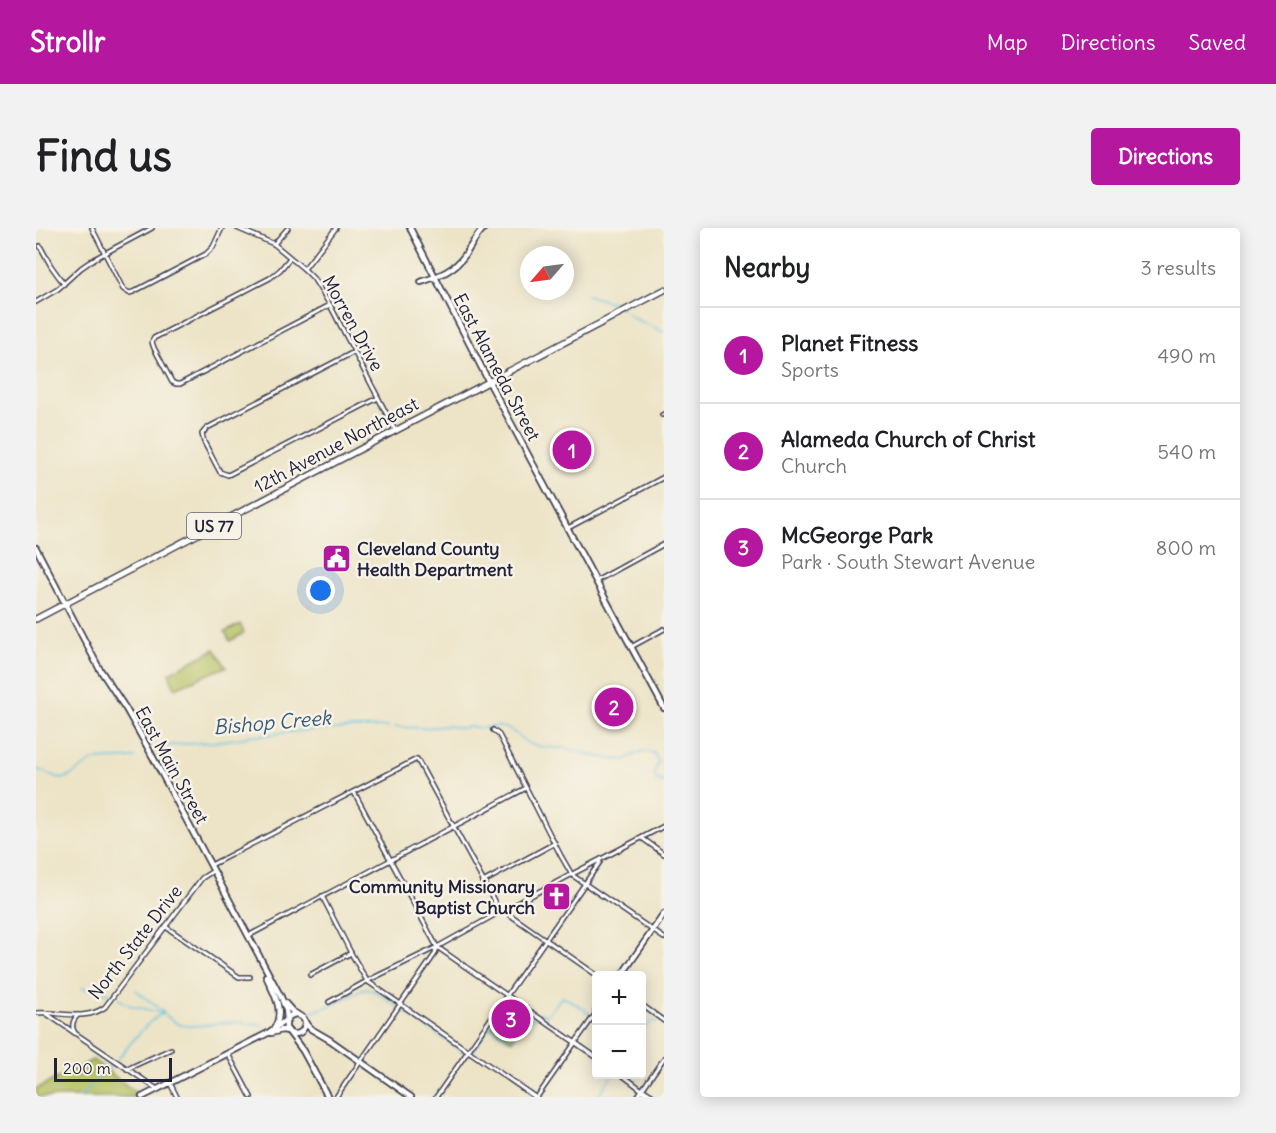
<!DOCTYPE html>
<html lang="en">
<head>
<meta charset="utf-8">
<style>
  :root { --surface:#fff; --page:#f2f2f2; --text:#202124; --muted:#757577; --line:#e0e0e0; --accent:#b5179e }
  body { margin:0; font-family:Delius,sans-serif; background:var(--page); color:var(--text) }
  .controls { position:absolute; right:18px; bottom:18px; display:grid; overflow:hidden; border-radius:6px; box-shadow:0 3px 15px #0003 }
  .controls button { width:54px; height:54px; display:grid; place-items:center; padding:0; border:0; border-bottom:2px solid var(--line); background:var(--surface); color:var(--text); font:30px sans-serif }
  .compass { position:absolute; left:484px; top:18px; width:54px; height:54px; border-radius:50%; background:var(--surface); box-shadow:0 3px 15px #0003; rotate:242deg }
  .scale { position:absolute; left:18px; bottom:15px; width:118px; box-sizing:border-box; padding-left:6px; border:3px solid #22223b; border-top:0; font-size:16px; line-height:21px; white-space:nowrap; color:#22223b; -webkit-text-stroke:4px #f7f3e8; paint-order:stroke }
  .you { position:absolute; left:285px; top:363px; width:21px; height:21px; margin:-15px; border:4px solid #fff; border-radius:50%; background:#1a73e8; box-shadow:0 0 0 9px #1a73e833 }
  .badge { display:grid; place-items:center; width:39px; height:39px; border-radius:50%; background:var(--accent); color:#fff; font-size:20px; font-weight:700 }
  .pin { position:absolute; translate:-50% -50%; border:3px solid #fff; box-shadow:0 2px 6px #0006 }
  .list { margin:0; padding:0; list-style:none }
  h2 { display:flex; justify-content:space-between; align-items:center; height:78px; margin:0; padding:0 24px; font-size:26px }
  h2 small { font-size:20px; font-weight:400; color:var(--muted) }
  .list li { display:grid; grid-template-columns:39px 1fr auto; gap:18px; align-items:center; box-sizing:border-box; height:96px; padding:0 24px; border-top:2px solid var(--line) }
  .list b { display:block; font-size:22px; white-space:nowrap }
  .list p { margin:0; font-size:20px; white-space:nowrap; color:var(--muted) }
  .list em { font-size:20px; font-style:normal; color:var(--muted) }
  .map { position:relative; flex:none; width:628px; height:869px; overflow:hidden; border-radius:6px }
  header { display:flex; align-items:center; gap:36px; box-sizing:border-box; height:84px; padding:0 30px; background:var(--accent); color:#fff }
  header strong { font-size:28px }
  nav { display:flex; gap:33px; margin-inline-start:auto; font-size:21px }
  .intro { display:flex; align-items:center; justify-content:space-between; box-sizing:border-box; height:144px; padding:0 36px }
  h1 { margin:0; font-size:42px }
  .button { padding:15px 27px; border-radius:6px; background:var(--accent); color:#fff; font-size:21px; font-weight:700 }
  main { display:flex; gap:36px; padding:0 36px }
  aside { flex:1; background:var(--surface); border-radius:6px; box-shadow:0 3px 15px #0003 }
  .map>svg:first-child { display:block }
  .green { fill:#b6c163; stroke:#6c724f; stroke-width:1.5 }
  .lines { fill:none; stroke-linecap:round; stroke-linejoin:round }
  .stream { stroke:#62c2e1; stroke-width:1.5 }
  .street-casing { stroke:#403f50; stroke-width:6 }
  .secondary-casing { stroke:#403f50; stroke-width:8 }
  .primary-casing { stroke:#403f50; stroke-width:8 }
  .street { stroke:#fff; stroke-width:3 }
  .secondary { stroke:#fff; stroke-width:4.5 }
  .primary { stroke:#fff; stroke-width:5 }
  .labels { text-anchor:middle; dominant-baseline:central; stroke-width:5; stroke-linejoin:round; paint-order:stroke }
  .shield { fill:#f7f3e8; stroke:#62616f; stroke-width:1.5 }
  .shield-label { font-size:16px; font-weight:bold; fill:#22223b }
  .street-label { font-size:18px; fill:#22223b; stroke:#f7f3e8 }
  .poi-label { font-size:18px; font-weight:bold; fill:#22223b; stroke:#f7f3e8; text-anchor:start }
  .water-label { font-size:20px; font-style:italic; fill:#385a75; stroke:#f7f3e8 }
</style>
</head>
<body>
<header>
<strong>Strollr</strong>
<nav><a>Map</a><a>Directions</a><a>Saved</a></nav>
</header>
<div class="intro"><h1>Find us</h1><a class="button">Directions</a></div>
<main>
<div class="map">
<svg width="628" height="869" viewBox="0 0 628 869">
  <rect width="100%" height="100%" fill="#f7f3e8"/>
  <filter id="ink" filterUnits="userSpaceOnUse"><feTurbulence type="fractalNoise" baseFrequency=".0167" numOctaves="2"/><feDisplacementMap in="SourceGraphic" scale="12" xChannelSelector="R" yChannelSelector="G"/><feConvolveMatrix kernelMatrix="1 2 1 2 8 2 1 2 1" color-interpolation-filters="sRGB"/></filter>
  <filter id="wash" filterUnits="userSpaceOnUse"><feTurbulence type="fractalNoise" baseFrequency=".008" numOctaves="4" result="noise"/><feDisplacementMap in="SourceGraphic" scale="24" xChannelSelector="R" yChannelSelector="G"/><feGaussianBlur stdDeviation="1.35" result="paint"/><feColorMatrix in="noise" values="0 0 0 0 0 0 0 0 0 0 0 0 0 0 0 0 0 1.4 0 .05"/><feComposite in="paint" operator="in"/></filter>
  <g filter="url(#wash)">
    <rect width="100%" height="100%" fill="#ede4c7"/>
    <g class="green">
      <path d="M204,396L208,405L194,413L189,404Z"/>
      <path d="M179,421L190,439L139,460L133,445Z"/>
      <path d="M471,774L493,788L476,812L456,798L457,794Z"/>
      <path d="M57,832L102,866L96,869H0V861Z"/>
    </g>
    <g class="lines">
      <g class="stream">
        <path d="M551,67L577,75L587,81"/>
        <path d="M590,84L597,90L628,104"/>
        <path d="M359,499L388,500L411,498L426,500L433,499L450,500L461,498L473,501L483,508L491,515L506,519L527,520L573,531L588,532L607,523L618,525L622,534L618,546L621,552L628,554"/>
        <path d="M121,521L125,518L177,514L206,510L216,507L221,508L245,505L288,501C298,503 308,500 318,500C330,500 341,499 353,499"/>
        <path d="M0,541L26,551L34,548L58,532L99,530"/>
        <path d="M46,760L76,766"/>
        <path d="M82,770C94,781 110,780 125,785C132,787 137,795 145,797C163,801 181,793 199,794C208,794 218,797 227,797"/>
        <path d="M273,785L296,777L330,760L340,764L427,824"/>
        <path d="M503,785L511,787L526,769C539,773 550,783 560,791"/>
        <path d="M493,790L499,791"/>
        <path d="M606,801L616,794L622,793"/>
        <path d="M437,823L453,800H457L476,813L492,791"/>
        <path d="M81,832C93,818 112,791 128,785L100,762"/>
        <path d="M44,869C56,859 65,844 78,836"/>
        <path d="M561,869L577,846"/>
      </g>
    </g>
  </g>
  <g filter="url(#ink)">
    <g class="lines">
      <defs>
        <g id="street">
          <path d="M56,0L87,61L93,65L97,64L170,26L177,19L186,0"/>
          <path d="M201,0L238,16L268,41L277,50L294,77L359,202"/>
          <path d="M238,16L252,0"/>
          <path d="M4,18L15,38L28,56"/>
          <path d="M254,30L244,42L234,50L118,110L116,114L118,120L136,154L140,156H144L294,77"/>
          <path d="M268,41L300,0"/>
          <path d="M0,74L22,61L45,40L58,31L116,0"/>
          <path d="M318,124L171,200L166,206L168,214L184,244L192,247L342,170"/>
          <path d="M626,187L628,186"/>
          <path d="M532,300L628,249"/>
          <path d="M560,353L628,316"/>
          <path d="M595,419L628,401"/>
          <path d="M457,502L463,507L525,628L536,647L628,710"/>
          <path d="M318,564L401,719L560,829"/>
          <path d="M606,610L628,626"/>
          <path d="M175,637L381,531L464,684"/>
          <path d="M447,654L519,615"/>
          <path d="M286,668L315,725L331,753L499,869"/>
          <path d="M467,682L562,748"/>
          <path d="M130,699L203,749H214"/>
          <path d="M212,708L490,560"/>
          <path d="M274,747L315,725"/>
          <path d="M293,774L331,753L401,719L464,684L628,598"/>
          <path d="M606,777L628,793"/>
          <path d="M0,785C23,783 49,794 69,779L166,650L177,643"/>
          <path d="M11,786L121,861"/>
          <path d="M39,805C35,798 36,793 42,787"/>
          <path d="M192,826L215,869"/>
          <path d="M91,841L135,821"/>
          <path d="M585,846L606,862"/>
          <path d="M134,855L141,869"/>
          <path d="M300,869L399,726L401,719"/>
          <path d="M400,869L564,634"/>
          <path d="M501,869L560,785"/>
          <path d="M601,869L628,830"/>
        </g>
        <g id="secondary">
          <path d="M374,0L453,154L628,480"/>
          <path d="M385,54C402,48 418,43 429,27C435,18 440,8 448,0"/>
          <path d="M0,320L63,440L90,481L112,520L245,769L250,782L251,791"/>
          <path d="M230,748C237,764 249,782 239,799"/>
          <path d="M585,748L628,686"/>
          <path d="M248,774L256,783L267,790L271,797L275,801L294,812L375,869"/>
          <path d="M560,785V784"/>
          <path d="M260,786C252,787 249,792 250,800L267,823L292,869"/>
          <path d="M235,805L246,802L252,803"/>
          <path d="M254,805C262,808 268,804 269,796"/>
          <path d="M606,862L617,869"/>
          <path d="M106,869L232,805L250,792"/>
        </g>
        <path id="primary" d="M0,391L628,62"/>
      </defs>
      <use href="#street" class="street-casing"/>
      <use href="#secondary" class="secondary-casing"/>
      <use href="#primary" class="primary-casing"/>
      <use href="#street" class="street"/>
      <use href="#secondary" class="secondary"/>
      <use href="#primary" class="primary"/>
    </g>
  </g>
  <defs>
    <symbol id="civic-square" viewBox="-11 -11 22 22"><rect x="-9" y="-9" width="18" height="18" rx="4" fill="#b5179e" stroke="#f7f3e8"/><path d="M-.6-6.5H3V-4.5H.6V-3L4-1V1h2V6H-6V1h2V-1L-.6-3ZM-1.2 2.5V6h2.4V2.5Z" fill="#fff"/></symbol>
    <symbol id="church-square" viewBox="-11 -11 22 22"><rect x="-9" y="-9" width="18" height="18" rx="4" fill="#b5179e" stroke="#f7f3e8"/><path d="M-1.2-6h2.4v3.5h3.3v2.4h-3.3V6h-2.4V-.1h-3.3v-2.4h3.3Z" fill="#fff"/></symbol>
  </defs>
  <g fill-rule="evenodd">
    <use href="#civic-square" x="284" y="314" width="33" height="33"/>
    <use href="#church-square" x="504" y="652" width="33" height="33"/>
  </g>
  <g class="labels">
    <rect class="shield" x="151" y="285" width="54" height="26" rx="4.5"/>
    <g class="shield-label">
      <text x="178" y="298">US 77</text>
    </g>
    <g class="street-label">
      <text transform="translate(317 95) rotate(61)">Morren Drive</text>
      <text transform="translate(461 139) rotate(62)">East Alameda Street</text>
      <text transform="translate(300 217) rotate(-28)">12th Avenue Northeast</text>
      <text transform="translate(136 537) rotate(61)">East Main Street</text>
      <text transform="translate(99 714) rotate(-52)">North State Drive</text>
    </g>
    <g class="poi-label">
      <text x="321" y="320">Cleveland County<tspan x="321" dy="21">Health Department</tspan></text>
      <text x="499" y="658" text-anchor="end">Community Missionary<tspan x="499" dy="21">Baptist Church</tspan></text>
    </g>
    <g class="water-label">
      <text transform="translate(236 494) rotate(-5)">Bishop Creek</text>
    </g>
  </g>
</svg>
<div class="controls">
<button>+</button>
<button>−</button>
</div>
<svg class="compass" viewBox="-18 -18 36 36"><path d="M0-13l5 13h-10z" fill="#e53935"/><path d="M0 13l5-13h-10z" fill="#757577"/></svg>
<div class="scale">200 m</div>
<div class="you"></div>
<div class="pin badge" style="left:536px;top:222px">1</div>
<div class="pin badge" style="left:578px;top:479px">2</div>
<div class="pin badge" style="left:475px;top:791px">3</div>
</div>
<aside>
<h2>Nearby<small>3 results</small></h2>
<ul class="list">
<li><span class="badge">1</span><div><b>Planet Fitness</b><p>Sports</p></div><em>490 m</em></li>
<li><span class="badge">2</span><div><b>Alameda Church of Christ</b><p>Church</p></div><em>540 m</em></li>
<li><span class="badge">3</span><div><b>McGeorge Park</b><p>Park · South Stewart Avenue</p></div><em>800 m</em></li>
</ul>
</aside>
</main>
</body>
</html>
